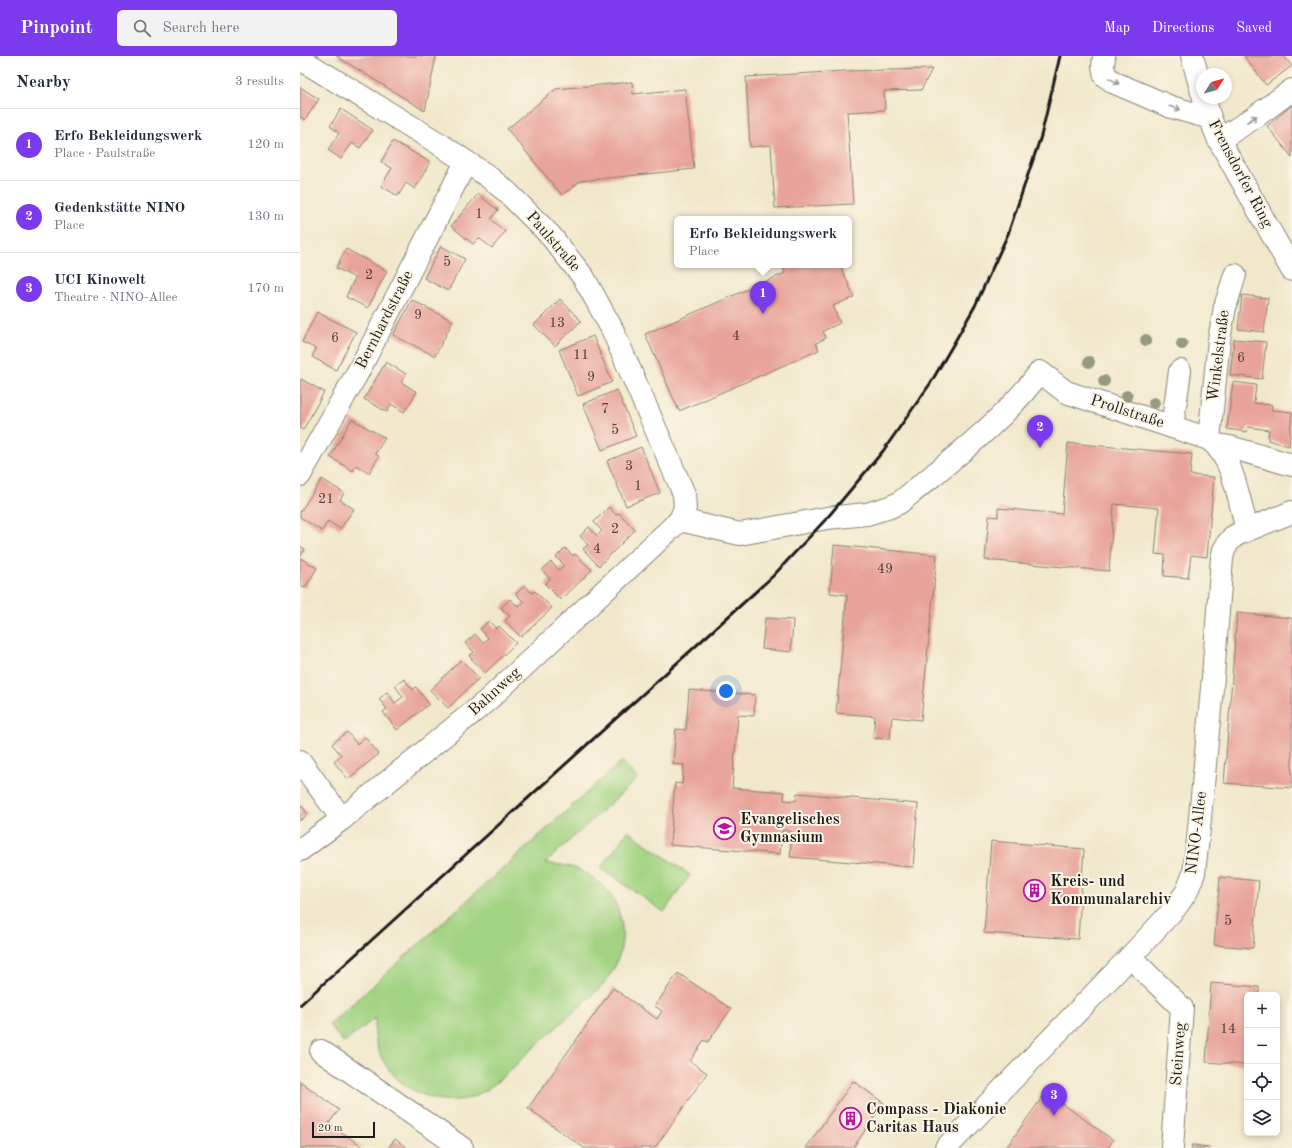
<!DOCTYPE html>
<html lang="en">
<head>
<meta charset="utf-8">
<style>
  :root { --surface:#fff; --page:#f2f2f3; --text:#1f2937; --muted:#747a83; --line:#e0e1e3; --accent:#7c3aed }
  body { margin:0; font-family:"Old Standard TT",serif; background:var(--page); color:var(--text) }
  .controls { position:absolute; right:12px; bottom:12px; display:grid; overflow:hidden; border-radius:6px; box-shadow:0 2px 6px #0003 }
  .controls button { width:36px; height:36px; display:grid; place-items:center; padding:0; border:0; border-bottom:1px solid var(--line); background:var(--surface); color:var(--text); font:20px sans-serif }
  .compass { position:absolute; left:896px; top:12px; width:36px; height:36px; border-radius:50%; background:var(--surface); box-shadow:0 2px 6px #0003; rotate:54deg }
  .scale { position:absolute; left:12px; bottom:10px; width:63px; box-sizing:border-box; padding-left:4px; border:2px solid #1c1c1c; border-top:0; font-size:11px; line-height:14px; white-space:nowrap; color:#1c1c1c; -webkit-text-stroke:3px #fcf5e5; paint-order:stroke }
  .you { position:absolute; left:426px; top:635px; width:14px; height:14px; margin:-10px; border:3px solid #fff; border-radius:50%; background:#1a73e8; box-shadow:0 0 0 6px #1a73e833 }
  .badge { display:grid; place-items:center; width:26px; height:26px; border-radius:50%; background:var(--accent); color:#fff; font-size:13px; font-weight:700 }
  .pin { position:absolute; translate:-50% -33px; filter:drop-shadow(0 1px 2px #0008) }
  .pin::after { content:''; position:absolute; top:21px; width:14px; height:12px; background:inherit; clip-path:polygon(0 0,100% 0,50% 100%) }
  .popup { position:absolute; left:374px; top:160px; width:178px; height:52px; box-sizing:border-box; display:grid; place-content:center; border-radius:6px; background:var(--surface); filter:drop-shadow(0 1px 3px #0005); font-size:13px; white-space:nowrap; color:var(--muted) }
  .popup b { font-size:15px; color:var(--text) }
  .popup::after { content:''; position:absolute; left:50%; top:100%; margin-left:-8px; border:8px solid transparent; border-top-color:var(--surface) }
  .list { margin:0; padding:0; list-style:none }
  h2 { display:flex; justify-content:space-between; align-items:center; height:52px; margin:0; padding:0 16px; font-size:17px }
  h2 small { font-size:13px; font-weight:400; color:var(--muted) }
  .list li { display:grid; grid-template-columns:26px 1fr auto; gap:12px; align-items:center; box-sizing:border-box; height:72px; padding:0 16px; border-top:1px solid var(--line) }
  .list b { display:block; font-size:15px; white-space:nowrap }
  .list p { margin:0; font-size:13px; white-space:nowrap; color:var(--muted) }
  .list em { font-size:13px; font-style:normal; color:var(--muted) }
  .icon { flex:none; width:22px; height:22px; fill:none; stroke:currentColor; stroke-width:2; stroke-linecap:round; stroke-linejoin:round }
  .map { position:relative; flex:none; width:992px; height:1092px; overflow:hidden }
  header { display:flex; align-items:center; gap:24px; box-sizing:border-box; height:56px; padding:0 20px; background:var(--accent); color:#fff }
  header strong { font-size:19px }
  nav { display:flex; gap:22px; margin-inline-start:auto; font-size:14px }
  .search { width:280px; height:36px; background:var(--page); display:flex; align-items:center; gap:10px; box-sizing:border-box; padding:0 14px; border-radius:6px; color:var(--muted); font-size:15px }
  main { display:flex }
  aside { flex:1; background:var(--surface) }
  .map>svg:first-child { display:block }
  .green { fill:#a2d382; stroke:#5f784f }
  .building { fill:#e8a39a }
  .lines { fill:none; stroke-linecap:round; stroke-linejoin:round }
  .minor-casing { stroke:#868274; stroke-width:24 }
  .minor { stroke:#fff; stroke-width:22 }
  .rail { stroke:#1c1c1c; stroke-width:3 }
  .tree { fill:#969b7f }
  .oneway { stroke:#999 }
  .labels { text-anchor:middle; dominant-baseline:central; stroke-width:4; stroke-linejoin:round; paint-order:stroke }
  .number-label { font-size:14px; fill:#4f3e3c }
  .street-label { font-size:16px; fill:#1c1c1c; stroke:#fcf5e5 }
  .poi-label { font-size:16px; font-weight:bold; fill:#1c1c1c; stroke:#fcf5e5; text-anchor:start }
</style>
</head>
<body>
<header>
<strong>Pinpoint</strong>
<div class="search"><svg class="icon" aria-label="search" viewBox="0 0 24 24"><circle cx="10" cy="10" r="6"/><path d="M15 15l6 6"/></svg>Search here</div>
<nav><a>Map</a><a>Directions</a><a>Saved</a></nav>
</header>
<main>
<aside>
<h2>Nearby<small>3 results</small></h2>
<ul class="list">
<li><span class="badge">1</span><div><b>Erfo Bekleidungswerk</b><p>Place · Paulstraße</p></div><em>120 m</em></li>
<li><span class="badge">2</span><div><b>Gedenkstätte NINO</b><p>Place</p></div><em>130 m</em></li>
<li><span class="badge">3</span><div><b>UCI Kinowelt</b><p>Theatre · NINO-Allee</p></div><em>170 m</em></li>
</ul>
</aside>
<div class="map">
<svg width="992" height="1092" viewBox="0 0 992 1092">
  <rect width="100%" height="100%" fill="#fcf5e5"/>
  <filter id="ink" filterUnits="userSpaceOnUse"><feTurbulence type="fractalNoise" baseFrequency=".025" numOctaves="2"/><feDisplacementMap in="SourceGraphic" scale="8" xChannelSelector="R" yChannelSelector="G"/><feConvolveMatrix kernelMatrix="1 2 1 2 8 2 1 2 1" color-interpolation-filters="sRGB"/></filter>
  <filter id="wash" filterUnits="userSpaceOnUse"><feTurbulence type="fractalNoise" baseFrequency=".012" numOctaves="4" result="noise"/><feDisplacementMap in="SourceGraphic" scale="16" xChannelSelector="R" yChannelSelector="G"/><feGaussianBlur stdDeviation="0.9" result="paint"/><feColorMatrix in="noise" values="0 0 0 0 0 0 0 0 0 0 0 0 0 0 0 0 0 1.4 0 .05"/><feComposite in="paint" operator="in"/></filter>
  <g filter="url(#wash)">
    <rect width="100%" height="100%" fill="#f1e8cc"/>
    <g class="green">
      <path d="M322,705L337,723L245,807C250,808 256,808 261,809C270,810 281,814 289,819C330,845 332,897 301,931C278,952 255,973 231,994C214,1010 192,1035 169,1042C147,1048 124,1042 105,1029C89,1018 75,996 75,976C74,971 76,965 76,961L44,987L29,969Z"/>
      <path d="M328,775L390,819L364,856L301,812Z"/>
    </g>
    <g id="blocks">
      <g class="building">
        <path d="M36,0H136L125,55Z"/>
        <path d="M944,0H984L992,10L966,29Z"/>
        <path d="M632,13L621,34L584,35L585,54L547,56L553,148L475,152L471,89L450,91L446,21L545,15Z"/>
        <path d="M332,26L333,38L385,33L394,113L280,125L262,139L207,73L256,33Z"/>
        <path d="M0,31L19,43L5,64L0,61Z"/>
        <path d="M992,49V101L967,70Z"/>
        <path d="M41,53L73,74L60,92L52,87L41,103L28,94L39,77L30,70Z"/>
        <path d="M93,85L130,106L115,133L106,127L98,140L81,130L92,112L81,106Z"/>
        <path d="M178,138L198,154L191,163L205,176L192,192L179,182L173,188L151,170Z"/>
        <path d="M141,190L165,203L148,235L124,222Z"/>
        <path d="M46,193L87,215L68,252L46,241L55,222L36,212Z"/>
        <path d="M482,209H540L554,241L533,250L540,267L523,275L526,282L516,287L519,294L379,355L345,278L485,217Z"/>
        <path d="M942,239L968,242L964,276L938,273Z"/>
        <path d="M260,243L281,265L255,290L234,269Z"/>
        <path d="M112,244L153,265L135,300L93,279Z"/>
        <path d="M17,256L56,276L36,314L12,301L16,293L2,286Z"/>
        <path d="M293,280L312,326L278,340L259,294Z"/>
        <path d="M934,283L966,286L962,323L930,319Z"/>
        <path d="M86,306L106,318L101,326L117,336L104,356L91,348L87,356L64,343Z"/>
        <path d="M1,323L24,336L3,374L0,372V326Z"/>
        <path d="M933,326L956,329L954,347L972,349L971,354L992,356L989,390L968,384L969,374L948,371L947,376L927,373Z"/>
        <path d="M317,334L336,380L302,394L283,348Z"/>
        <path d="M52,363L85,382L75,398L79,400L69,417L56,409L53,415L30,401Z"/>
        <path d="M768,387L892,398L890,419L914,421L907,501L891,499L888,522L864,520L865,499L855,498L859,452L814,448L809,515L685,504L689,460L698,461V452L762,458Z"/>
        <path d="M341,391L360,437L326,450L307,405Z"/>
        <path d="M22,423L44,437L40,444L54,453L40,473L28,465L22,475L0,461V456Z"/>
        <path d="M309,451L316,459L319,457L335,474L299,510L283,493L288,489L280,480L289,471L297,480L302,475L294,466Z"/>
        <path d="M534,489L637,499L621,664L592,661L590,683L573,682L575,660L536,657L547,539L530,537Z"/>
        <path d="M0,490L5,493L0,501Z"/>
        <path d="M265,492L273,500L275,498L292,514L261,544L245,528L250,523L242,514L251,506L259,514L264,509L256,501Z"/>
        <path d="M0,502L17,512L5,532L0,529Z"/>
        <path d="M225,529L232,537L235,535L252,552L221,581L205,565L210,560L201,552L210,543L219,551L224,546L216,538Z"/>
        <path d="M937,557L992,562V732L924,727Z"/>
        <path d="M465,562L493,564L491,596L462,593Z"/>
        <path d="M189,565L196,573L199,570L216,587L185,617L169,600L174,596L165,587L175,578L183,587L188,582L180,573Z"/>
        <path d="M161,604L179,622L148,652L130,634Z"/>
        <path d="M104,623L113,634L116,631L129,648L97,674L83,656L87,653L79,643L87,636L95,647L103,641L95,630Z"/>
        <path d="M389,634L455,639L454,660L438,659L432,732L484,736V744L496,745L497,737L618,748L613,811L490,801L492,776L485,774L482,775L480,798L370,789L375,727L382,728L384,709L373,708L376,673L386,674Z"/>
        <path d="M47,676L57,688L65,681L79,698L48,723L34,706L41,699L32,688Z"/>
        <path d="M0,748L8,758L0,765Z"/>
        <path d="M691,785L784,793L778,883L684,877Z"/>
        <path d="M920,821L959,825L953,892L914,889Z"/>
        <path d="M378,917L431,953L408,986L404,984L390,1005L407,1017L355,1092H284L228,1052L313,932L357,963L362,955L355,950Z"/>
        <path d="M911,927L959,931V939H947V1009L906,1006Z"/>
        <path d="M0,1025L39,1054L29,1067L64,1092H0Z"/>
        <path d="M553,1025L584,1047L553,1092H506Z"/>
        <path d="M746,1036L813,1084L808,1092H706Z"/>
        <path d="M95,1083L107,1092H88Z"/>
        <path d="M892,1089L909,1091V1092H891Z"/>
      </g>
    </g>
  </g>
  <g filter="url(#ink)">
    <use href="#blocks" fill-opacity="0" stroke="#868274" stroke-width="1"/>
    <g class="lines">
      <defs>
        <g id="minor">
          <path d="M804,0L803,10L805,20L815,27L871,51L910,62"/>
          <path d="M892,0L902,36"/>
          <path d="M0,3L138,87L186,119L207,136L250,179L284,222L312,273L384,438L385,452L380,464L189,643L42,763L0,794"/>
          <path d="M904,42L910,62L919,84L992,214"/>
          <path d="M919,84L955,61L992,34"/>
          <path d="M872,371L880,315"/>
          <path d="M909,383L919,284L925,251L935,219"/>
          <path d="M918,389L930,391L992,409"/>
          <path d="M0,419L59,314L166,106"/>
          <path d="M380,464L440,478L527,462L567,458L590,451L599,447L609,439C655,401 704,364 740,316L766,336L909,383C934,402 939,445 947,474"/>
          <path d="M0,705L42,763"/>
          <path d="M830,901L882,952L872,1092"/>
          <path d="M21,995L162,1092"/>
          <path d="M646,1092L830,901L876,851L887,835L894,817L899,773L913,621L922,502L924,494L928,487L933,481L940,477L992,456"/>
        </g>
      </defs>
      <use href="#minor" class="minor-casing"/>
      <use href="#minor" class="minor"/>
      <path class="rail" d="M0,949L473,520L527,462L583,395L630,328L654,287L675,250L708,178L741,80L760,0"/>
    </g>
    <g class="tree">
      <circle cx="846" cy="284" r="6"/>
      <circle cx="882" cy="288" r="6"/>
      <circle cx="789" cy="306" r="6"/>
      <circle cx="804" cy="325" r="6"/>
      <circle cx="827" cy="340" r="6"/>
      <circle cx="854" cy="347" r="6"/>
    </g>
    <defs><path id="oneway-shaft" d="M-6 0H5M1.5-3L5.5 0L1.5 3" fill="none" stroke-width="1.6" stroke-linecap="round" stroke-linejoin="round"/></defs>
    <g class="oneway">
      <use href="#oneway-shaft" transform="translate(814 25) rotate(32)"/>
      <use href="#oneway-shaft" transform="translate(875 52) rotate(16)"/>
      <use href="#oneway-shaft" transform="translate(952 63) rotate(-33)"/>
    </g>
  </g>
  <defs>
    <symbol id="school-ring" viewBox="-11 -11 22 22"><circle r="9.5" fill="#fcf5e5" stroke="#b5179e" stroke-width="1.5"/><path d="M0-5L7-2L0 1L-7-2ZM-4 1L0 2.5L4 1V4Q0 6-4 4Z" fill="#b5179e"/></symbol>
    <symbol id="building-ring" viewBox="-11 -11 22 22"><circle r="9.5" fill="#fcf5e5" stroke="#b5179e" stroke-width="1.5"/><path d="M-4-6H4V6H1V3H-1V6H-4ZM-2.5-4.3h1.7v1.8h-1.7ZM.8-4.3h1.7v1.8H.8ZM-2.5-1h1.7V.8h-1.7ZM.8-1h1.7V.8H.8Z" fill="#b5179e"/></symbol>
  </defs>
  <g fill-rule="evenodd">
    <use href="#school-ring" x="412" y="760" width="25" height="25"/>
    <use href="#building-ring" x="722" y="822" width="25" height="25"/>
    <use href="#building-ring" x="538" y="1050" width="25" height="25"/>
  </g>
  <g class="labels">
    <g class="number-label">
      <text x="179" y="158">1</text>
      <text x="147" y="206">5</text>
      <text x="69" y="219">2</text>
      <text x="118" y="259">9</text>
      <text x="257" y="267">13</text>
      <text x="436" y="280">4</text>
      <text x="35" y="282">6</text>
      <text x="281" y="299">11</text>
      <text x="941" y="302">6</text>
      <text x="291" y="321">9</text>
      <text x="305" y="353">7</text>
      <text x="315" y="374">5</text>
      <text x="329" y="410">3</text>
      <text x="338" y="430">1</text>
      <text x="26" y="443">21</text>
      <text x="315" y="473">2</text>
      <text x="297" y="493">4</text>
      <text x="585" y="513">49</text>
      <text x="928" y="865">5</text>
      <text x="928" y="973">14</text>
    </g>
    <g class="street-label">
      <text transform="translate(940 118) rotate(62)">Frensdorfer Ring</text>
      <text transform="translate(253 186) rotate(49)">Paulstraße</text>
      <text transform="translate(85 264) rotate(-63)">Bernhardstraße</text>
      <text transform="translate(919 300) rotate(-83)">Winkelstraße</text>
      <text transform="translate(827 356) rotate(18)">Prollstraße</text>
      <text transform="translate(195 636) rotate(-42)">Bahnweg</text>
      <text transform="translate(897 777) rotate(-83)">NINO-Allee</text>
      <text transform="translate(879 998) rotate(-86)">Steinweg</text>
    </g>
    <g class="poi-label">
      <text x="440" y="764">Evangelisches<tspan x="440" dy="18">Gymnasium</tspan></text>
      <text x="750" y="826">Kreis- und<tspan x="750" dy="18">Kommunalarchiv</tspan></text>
      <text x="566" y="1054">Compass - Diakonie<tspan x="566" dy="18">Caritas Haus</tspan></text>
    </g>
  </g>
</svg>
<div class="controls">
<button>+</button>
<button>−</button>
<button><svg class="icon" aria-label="locate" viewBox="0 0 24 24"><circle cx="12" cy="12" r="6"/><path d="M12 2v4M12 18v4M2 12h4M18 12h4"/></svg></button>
<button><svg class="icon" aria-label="layers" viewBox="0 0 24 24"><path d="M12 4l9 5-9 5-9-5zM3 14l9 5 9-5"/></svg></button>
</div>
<svg class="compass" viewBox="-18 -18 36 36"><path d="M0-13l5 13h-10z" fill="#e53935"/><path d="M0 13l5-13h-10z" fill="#747a83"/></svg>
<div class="scale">20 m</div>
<div class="you"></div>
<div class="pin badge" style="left:463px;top:258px">1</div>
<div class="popup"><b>Erfo Bekleidungswerk</b>Place</div>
<div class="pin badge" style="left:740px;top:392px">2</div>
<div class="pin badge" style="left:754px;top:1060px">3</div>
</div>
</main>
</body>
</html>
